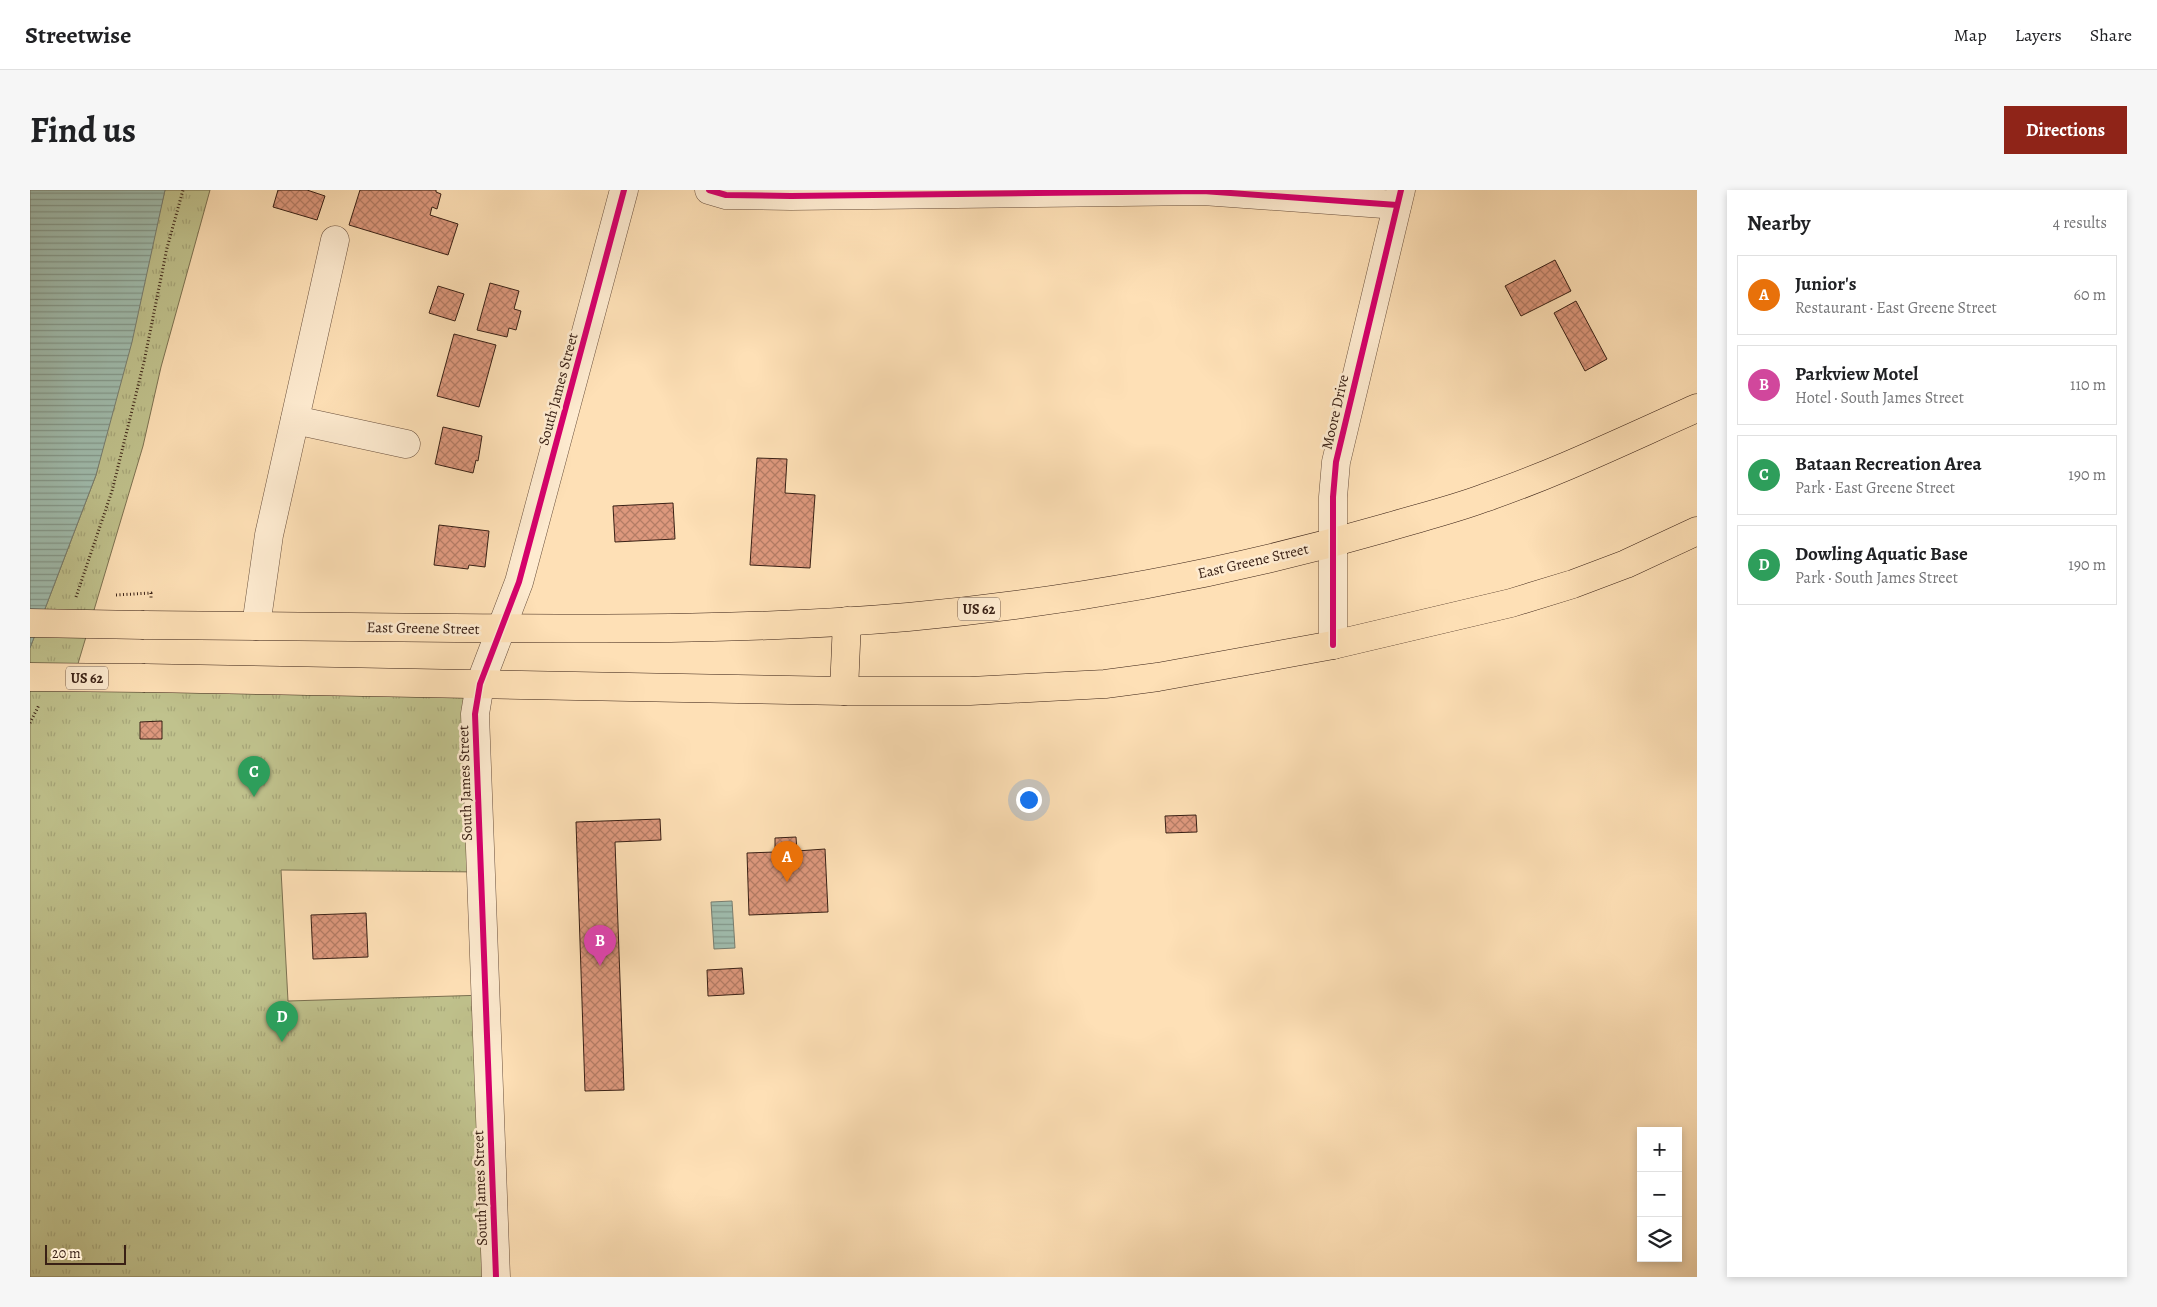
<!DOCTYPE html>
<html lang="en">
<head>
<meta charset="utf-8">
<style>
  :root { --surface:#fff; --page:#f6f6f6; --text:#202124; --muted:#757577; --line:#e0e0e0; --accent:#8f2418 }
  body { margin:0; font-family:Alegreya,serif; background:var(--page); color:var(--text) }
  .controls { position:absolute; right:15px; bottom:15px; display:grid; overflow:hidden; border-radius:0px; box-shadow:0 2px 8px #0003 }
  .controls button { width:45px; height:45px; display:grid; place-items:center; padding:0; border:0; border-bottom:1px solid var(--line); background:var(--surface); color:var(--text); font:25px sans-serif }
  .scale { position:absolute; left:15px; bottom:12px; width:81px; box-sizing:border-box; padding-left:5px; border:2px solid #392015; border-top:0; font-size:14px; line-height:18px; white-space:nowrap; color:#392015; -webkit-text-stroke:4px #feebd0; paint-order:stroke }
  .you { position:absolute; left:998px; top:609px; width:18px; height:18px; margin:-12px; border:4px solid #fff; border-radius:50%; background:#1a73e8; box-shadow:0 0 0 8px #1a73e833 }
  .badge { display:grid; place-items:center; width:32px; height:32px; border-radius:50%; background:var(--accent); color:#fff; font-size:16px; font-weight:700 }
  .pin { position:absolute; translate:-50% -41px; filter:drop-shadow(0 1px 2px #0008) }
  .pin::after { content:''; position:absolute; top:26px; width:18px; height:15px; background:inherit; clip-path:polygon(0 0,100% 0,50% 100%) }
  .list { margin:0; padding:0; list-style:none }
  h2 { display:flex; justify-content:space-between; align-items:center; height:65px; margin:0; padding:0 20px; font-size:21px }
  h2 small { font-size:16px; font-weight:400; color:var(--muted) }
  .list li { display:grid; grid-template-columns:32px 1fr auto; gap:15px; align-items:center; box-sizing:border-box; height:80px; margin:0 10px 10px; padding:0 10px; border:1px solid var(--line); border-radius:0px }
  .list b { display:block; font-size:19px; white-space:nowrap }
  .list p { margin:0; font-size:16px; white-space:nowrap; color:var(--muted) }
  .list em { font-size:16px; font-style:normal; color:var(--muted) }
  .icon { flex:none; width:28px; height:28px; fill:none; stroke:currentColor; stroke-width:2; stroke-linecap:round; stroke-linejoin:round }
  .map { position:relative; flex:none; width:1667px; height:1087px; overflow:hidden; border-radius:0px }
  header { display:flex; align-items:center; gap:30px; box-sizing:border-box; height:70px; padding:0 25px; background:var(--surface); border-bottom:1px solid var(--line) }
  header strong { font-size:24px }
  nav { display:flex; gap:28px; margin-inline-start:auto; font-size:18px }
  .intro { display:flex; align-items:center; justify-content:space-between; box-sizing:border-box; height:120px; padding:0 30px }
  h1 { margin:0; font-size:35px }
  .button { padding:12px 22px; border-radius:0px; background:var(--accent); color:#fff; font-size:18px; font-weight:700 }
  main { display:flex; gap:30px; padding:0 30px }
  aside { flex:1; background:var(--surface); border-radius:0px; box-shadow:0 2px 8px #0003 }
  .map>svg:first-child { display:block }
  .park { fill:url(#park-tufts); stroke:#7c7151 }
  .water { fill:url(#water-rules); stroke:#777e71 }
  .building { fill:url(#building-cross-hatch); stroke:#392015 }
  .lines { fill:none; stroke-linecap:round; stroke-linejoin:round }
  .minor-casing { stroke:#6a503d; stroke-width:29 }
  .highway-casing { stroke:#392015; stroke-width:29 }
  .path { stroke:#392015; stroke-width:3; stroke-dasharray:1 2.5; stroke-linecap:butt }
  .minor { stroke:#feebd0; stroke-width:28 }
  .highway { stroke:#fee0b6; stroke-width:28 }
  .highway-bridge-casing { stroke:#392015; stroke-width:29; stroke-linecap:butt }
  .highway-bridge { stroke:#fee0b6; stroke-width:28 }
  .cycleway-casing { stroke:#feebd0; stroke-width:9 }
  .cycleway { stroke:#d6006c; stroke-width:6 }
  .labels { text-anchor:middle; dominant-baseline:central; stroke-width:5; stroke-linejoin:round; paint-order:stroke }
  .shield { fill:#feebd0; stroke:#745d4d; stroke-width:1 }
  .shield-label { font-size:14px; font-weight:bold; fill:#392015 }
  .street-label { font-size:15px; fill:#392015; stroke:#feebd0 }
</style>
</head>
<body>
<header>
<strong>Streetwise</strong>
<nav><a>Map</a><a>Layers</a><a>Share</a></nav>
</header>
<div class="intro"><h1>Find us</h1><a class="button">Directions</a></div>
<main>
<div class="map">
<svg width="1667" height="1087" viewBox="0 0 1667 1087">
  <defs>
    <pattern id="park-tufts" width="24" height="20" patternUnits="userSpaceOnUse" patternTransform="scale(1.25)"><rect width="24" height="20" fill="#c0c28d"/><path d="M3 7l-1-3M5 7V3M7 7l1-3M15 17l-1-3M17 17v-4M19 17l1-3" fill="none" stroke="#a6a679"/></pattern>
    <pattern id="water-rules" width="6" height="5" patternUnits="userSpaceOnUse" patternTransform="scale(1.25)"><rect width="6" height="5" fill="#a0bdaf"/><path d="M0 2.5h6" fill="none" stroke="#83998d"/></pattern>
    <pattern id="building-cross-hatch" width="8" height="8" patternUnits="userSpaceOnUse" patternTransform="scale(1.25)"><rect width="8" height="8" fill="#dd987d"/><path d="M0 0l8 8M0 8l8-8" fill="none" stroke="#b47c65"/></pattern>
  </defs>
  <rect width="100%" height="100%" fill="#fee0b6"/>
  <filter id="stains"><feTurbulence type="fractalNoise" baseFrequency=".004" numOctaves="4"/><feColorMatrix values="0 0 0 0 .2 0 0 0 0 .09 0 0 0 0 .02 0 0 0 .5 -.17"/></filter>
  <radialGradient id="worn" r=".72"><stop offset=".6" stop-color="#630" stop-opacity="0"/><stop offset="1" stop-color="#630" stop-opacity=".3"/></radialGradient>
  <path class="park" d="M135,0H180L131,177L113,256L44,487L450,494L451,682L251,680L258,811L456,805L466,1087H0V458L66,285Z"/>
  <g class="water">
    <path d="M0,0H135L102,152L66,285L0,458Z"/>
    <path d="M702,711L705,758L684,759L681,712Z"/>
  </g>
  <g class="building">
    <path d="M248,0H277L295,6L287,30L243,17Z"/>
    <path d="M330,0H406V2L411,4L407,19L402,17L400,25L428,34L418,65L319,35Z"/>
    <path d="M1525,70L1541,101L1491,126L1475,96Z"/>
    <path d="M460,93L489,101L484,119L491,121L486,140L479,138L477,147L447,140Z"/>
    <path d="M408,96L434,104L425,131L399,123Z"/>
    <path d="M1546,111L1577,169L1555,181L1524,123Z"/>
    <path d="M424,144L466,155L449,217L407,206Z"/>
    <path d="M413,237L452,246L448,271L446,270L443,283L405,274Z"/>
    <path d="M727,268L757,269L755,303L785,305L780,378L720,375Z"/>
    <path d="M643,313L645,349L585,352L583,316Z"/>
    <path d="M409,335L459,341L455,377L439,375L438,379L404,375Z"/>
    <path d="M132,531V549H110V532Z"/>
    <path d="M1166,625L1167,642L1136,643L1135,626Z"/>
    <path d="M630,629L631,650L585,652L594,900L555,901L546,632Z"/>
    <path d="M766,647L767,661L795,659L798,722L719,725L717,663L745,662V648Z"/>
    <path d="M336,723L338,767L283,769L281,725Z"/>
    <path d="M712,778L714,804L678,806L677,780Z"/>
  </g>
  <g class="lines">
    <defs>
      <g id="minor">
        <path d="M679,0L696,5L761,6L1173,1L1367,15"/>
        <path d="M265,230L376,254"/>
        <path d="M226,436L239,345L305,50"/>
        <path d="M1303,455V307L1306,272L1371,0"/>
        <path d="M466,1087L445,524L450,494L489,392L594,0"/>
      </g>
      <g id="highway">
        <path d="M114,435C217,436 321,437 424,438C576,439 727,440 878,427C1039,412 1200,383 1355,338C1388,328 1422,320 1454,308C1527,283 1597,249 1667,218"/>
        <path d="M115,488L814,501H940L1075,494L1128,487L1303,455L1481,413L1543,394L1596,374L1667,341"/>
        <path d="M814,501L817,431"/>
      </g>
    </defs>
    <use href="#minor" class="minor-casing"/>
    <use href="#highway" class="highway-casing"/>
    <g class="path">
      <path d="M86,405L121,403V408"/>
      <path d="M46,407L82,301L114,172L137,58L153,0"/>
      <path d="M0,533L9,515"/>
    </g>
    <use href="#minor" class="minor"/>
    <use href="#highway" class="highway"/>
    <defs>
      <g id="highway-bridge">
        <path d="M0,433L114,435"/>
        <path d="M0,487L115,488"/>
      </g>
    </defs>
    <use href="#highway-bridge" class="highway-bridge-casing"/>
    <use href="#highway-bridge" class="highway-bridge"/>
    <defs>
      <g id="cycleway">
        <path d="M679,0L696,5L761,6L1173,1L1367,15"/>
        <path d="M1303,455V307L1306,272L1371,0"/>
        <path d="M466,1087L445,524L450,494L489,392L594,0"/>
      </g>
    </defs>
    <use href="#cycleway" class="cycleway-casing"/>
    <use href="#cycleway" class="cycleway"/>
  </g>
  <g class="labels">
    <g class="shield">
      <rect x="928" y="407.5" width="42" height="23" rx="4"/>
      <rect x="36" y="476.5" width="42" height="23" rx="4"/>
    </g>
    <g class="shield-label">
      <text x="949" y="419">US 62</text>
      <text x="57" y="488">US 62</text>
    </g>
    <g class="street-label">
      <text transform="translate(528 199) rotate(-75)">South James Street</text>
      <text transform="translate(1305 222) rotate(-77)">Moore Drive</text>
      <text transform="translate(1223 371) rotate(-13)">East Greene Street</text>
      <text transform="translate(393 438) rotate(1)">East Greene Street</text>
      <text transform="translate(435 593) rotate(-92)">South James Street</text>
      <text transform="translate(450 998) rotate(-92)">South James Street</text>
    </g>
  </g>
  <rect width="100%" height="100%" filter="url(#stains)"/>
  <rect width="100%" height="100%" fill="url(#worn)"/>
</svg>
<div class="controls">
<button>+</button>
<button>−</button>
<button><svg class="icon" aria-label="layers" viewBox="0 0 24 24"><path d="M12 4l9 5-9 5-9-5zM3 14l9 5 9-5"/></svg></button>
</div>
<div class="scale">20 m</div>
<div class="you"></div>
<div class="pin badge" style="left:757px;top:692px;background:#e8710a">A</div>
<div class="pin badge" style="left:570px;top:776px;background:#d1479c">B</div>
<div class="pin badge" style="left:224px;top:607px;background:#2e9e5b">C</div>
<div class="pin badge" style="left:252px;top:852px;background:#2e9e5b">D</div>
</div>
<aside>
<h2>Nearby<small>4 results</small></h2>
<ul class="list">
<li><span class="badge" style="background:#e8710a">A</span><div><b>Junior's</b><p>Restaurant · East Greene Street</p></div><em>60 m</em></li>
<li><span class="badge" style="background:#d1479c">B</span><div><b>Parkview Motel</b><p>Hotel · South James Street</p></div><em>110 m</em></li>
<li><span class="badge" style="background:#2e9e5b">C</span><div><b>Bataan Recreation Area</b><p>Park · East Greene Street</p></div><em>190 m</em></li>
<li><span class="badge" style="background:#2e9e5b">D</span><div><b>Dowling Aquatic Base</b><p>Park · South James Street</p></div><em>190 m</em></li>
</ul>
</aside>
</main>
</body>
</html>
